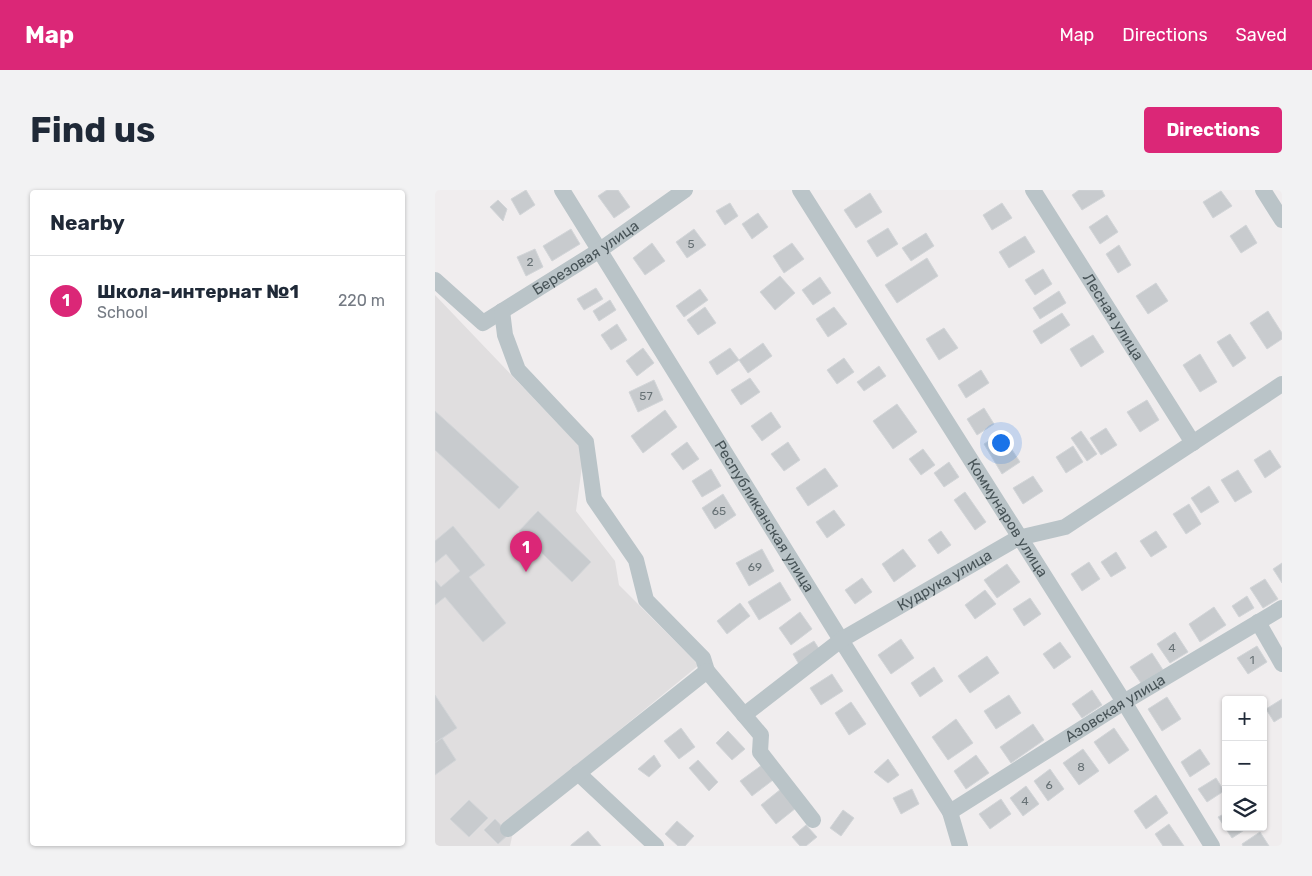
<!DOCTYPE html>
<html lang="en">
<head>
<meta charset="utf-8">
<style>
  :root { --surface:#fff; --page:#f2f2f3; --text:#1f2937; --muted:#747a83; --line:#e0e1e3; --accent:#db2777 }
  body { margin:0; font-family:Rubik,sans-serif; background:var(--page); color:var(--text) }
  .controls { position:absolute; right:15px; bottom:15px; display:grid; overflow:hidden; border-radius:5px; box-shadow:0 1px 4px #0004 }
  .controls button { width:45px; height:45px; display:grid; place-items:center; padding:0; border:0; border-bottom:1px solid var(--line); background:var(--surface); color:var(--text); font:25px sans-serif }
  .you { position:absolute; left:565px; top:252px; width:18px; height:18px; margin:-12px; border:4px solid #fff; border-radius:50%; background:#1a73e8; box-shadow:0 0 0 8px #1a73e833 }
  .badge { display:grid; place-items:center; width:32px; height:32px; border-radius:50%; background:var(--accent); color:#fff; font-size:16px; font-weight:700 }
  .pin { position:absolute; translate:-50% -41px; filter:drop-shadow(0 1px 2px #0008) }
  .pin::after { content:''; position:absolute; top:26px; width:18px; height:15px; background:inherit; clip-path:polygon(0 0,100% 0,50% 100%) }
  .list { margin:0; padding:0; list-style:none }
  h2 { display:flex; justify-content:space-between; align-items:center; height:65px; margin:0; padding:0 20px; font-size:21px }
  h2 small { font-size:16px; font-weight:400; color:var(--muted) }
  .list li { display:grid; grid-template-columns:32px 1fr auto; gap:15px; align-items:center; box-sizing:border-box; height:90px; padding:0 20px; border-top:1px solid var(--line) }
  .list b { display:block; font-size:19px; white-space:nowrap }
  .list p { margin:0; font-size:16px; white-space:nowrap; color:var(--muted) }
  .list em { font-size:16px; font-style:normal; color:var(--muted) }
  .icon { flex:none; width:28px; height:28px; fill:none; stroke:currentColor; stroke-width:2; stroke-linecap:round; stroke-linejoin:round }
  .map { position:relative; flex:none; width:847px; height:656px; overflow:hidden; border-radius:5px }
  header { display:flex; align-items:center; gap:30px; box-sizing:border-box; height:70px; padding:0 25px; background:var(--accent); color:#fff }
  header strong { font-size:24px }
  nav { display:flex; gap:28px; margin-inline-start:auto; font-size:18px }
  .intro { display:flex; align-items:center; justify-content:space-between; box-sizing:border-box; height:120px; padding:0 30px }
  h1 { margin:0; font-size:35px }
  .button { padding:12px 22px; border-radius:5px; background:var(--accent); color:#fff; font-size:18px; font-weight:700 }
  main { display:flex; gap:30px; padding:0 30px }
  aside { flex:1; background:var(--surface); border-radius:5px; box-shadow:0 1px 4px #0004 }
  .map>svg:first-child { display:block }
  .education { fill:#e0dedf }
  .building { fill:#c8cbce; stroke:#d2d5d8 }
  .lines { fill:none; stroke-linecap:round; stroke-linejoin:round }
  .minor { stroke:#bac4c8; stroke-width:16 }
  .labels { text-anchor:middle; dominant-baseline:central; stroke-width:5; stroke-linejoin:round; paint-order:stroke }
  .number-label { font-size:12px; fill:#687276 }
  .street-label { font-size:15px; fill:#485458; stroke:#fff }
</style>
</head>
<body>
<header>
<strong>Map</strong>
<nav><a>Map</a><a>Directions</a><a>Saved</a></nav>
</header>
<div class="intro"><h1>Find us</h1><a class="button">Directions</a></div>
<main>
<aside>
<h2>Nearby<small></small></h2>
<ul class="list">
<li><span class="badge">1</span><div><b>Школа-интернат №1</b><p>School</p></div><em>220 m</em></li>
</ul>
</aside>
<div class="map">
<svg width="847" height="656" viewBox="0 0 847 656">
  <rect width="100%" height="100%" fill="#f0edee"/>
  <path class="education" d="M0,105L149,261L141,321L180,371L184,395L264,475L82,624L75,656H0Z"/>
  <g class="building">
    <path d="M91,0L100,15L85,25L76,9Z"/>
    <path d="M172,0H183L195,17L179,28L163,6Z"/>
    <path d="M644,0H667L670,6L647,20L637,5Z"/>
    <path d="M786,1L797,16L778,28L768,12Z"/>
    <path d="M435,3L447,22L421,38L409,20Z"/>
    <path d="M63,10L72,19L68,31L55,17Z"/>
    <path d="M295,13L303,26L290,35L281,21Z"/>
    <path d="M567,13L577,28L557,40L548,25Z"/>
    <path d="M323,23L333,37L317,49L307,34Z"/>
    <path d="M672,25L683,42L665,54L654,37Z"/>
    <path d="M811,35L822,53L806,63L795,46Z"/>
    <path d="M453,38L463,54L442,67L432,51Z"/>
    <path d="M136,39L145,54L117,71L108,56Z"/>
    <path d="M259,39L271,55L252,68L241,52Z"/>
    <path d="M491,43L499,56L476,71L467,58Z"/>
    <path d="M590,46L600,62L574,78L564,62Z"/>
    <path d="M217,53L230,71L210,85L198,68Z"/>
    <path d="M357,53L369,69L349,83L338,66Z"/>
    <path d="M684,55L696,75L683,83L671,64Z"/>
    <path d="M100,59L108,77L91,86L82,67Z"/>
    <path d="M492,68L503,86L462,113L450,95Z"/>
    <path d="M608,79L617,94L600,105L590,90Z"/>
    <path d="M345,86L360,103L340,120L325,102Z"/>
    <path d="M385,87L396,103L378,115L367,100Z"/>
    <path d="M721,93L733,111L713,124L701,106Z"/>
    <path d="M161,98L168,109L149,120L142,109Z"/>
    <path d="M265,99L273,110L249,127L241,116Z"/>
    <path d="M624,101L631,113L605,129L598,118Z"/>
    <path d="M175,110L181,120L164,131L158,121Z"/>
    <path d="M270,117L281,133L263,145L252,130Z"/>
    <path d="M399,117L412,134L393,147L381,129Z"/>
    <path d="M833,121L847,143V149L832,159L815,133Z"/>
    <path d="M627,123L635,135L606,154L598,141Z"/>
    <path d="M182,134L192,150L176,160L166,145Z"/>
    <path d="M509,138L523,158L504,170L491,149Z"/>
    <path d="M795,144L811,168L798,177L782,152Z"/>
    <path d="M658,145L669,162L646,177L635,159Z"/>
    <path d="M328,153L337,166L313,183L304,170Z"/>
    <path d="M208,158L219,173L202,186L191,171Z"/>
    <path d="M295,158L304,170L282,185L274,172Z"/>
    <path d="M765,164L782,192L765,202L748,175Z"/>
    <path d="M409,168L419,182L402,194L392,180Z"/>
    <path d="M444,176L451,186L429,201L422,192Z"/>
    <path d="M546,180L554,193L531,208L523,195Z"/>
    <path d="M315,188L325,202L306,215L296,200Z"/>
    <path d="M219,190L228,210L203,222L194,202Z"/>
    <path d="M712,210L724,230L705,242L692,222Z"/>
    <path d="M462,214L482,242L458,259L438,231Z"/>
    <path d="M549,218L559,234L542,245L532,229Z"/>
    <path d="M230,220L242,237L208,263L196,246Z"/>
    <path d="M0,221L84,297L64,319L0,260Z"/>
    <path d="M336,222L346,237L327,251L316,236Z"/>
    <path d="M671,238L682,255L666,265L655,248Z"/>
    <path d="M646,241L662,264L652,271L636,248Z"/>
    <path d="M566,243L585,272L567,284L549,254Z"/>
    <path d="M252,252L264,269L248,280L236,264Z"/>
    <path d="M353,252L365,270L349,281L336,264Z"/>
    <path d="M638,256L648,272L631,283L621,267Z"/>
    <path d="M488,259L500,275L486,285L474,269Z"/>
    <path d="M835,260L846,277L830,288L819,270Z"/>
    <path d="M514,272L524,287L509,297L499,283Z"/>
    <path d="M390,278L403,296L373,316L361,298Z"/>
    <path d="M276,279L286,296L267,307L257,291Z"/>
    <path d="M803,280L817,302L800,312L786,290Z"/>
    <path d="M598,286L608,301L588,314L578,298Z"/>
    <path d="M774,296L784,312L766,323L756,308Z"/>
    <path d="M530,302L551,332L540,340L519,310Z"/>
    <path d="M288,304L301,325L280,339L267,318Z"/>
    <path d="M754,314L766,334L751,344L738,324Z"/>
    <path d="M399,320L410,335L392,348L381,332Z"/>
    <path d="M103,321L156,372L137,392L84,341Z"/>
    <path d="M18,336L50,375L34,387L71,433L48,452L10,407L0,415V390L6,397L25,381L11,364L0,373V351Z"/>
    <path d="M506,341L516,355L503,364L493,350Z"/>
    <path d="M721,341L732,357L716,367L705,351Z"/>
    <path d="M327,359L339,381L314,396L301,373Z"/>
    <path d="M468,359L481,376L459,392L447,374Z"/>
    <path d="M681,362L691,378L676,387L666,372Z"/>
    <path d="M654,372L665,389L647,401L636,384Z"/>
    <path d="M847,373V393L838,379Z"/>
    <path d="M572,374L585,392L562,408L549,390Z"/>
    <path d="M427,388L437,402L420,414L410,400Z"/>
    <path d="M830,389L843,409L828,418L815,398Z"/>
    <path d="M345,392L356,410L324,430L313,412Z"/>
    <path d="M550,400L561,414L540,429L530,415Z"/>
    <path d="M812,406L819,418L804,427L797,416Z"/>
    <path d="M595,408L606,424L589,436L578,419Z"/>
    <path d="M305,413L315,426L292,444L282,431Z"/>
    <path d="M779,417L791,435L765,452L754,434Z"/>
    <path d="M365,422L377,439L356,455L344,438Z"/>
    <path d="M740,442L753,462L735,473L722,454Z"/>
    <path d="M466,449L479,468L456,484L443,465Z"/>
    <path d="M379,451L386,462L365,476L358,464Z"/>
    <path d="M625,452L636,467L619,479L608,464Z"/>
    <path d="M822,456L832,472L813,484L802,468Z"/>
    <path d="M717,463L728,480L706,493L695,477Z"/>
    <path d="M552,466L564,483L535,503L523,486Z"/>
    <path d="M499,477L508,491L485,507L476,493Z"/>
    <path d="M397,484L408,501L386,515L375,498Z"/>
    <path d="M657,500L667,515L647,528L637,514Z"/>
    <path d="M0,505L22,538L0,553Z"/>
    <path d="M574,505L586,523L561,539L549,521Z"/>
    <path d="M732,507L746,529L727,541L713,519Z"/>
    <path d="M847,509V527L839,532L831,519Z"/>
    <path d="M416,512L431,534L414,545L400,523Z"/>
    <path d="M521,529L538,553L513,570L497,547Z"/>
    <path d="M598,534L609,550L576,573L565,557Z"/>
    <path d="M246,538L260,557L244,569L229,551Z"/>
    <path d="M679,538L694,560L674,574L659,552Z"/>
    <path d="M293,541L310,559L297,570L281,553Z"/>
    <path d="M7,548L21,570L0,585V553Z"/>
    <path d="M648,559L664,581L644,595L628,573Z"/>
    <path d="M765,559L775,574L755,587L746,572Z"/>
    <path d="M219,565L226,576L214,587L203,579Z"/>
    <path d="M541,565L554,583L531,599L519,581Z"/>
    <path d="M453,569L464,585L453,593L439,582Z"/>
    <path d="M263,570L283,592L274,601L254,578Z"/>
    <path d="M327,575L338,590L317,606L305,591Z"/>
    <path d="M615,579L629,599L613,611L599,591Z"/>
    <path d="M781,588L789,601L772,612L763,599Z"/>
    <path d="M591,596L604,614L588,626L575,608Z"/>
    <path d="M346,599L361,618L341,634L326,615Z"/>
    <path d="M477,599L484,614L466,624L458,608Z"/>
    <path d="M721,605L733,623L711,639L699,621Z"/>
    <path d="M566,609L576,624L555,639L544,624Z"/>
    <path d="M34,610L53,628L34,647L15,629Z"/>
    <path d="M408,620L419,628L406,646L395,638Z"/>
    <path d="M791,623V637H814L797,648L783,627Z"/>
    <path d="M60,629L74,644L63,654L49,640Z"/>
    <path d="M242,631L259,646L250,656H243L230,644Z"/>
    <path d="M734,634L749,656H728L720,644Z"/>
    <path d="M371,635L382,647L371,656H365L357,647Z"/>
    <path d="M153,641L166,656H136V655Z"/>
    <path d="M825,642L834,656H808L807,654Z"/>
  </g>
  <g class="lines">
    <g class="minor">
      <path id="s1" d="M127,0L406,450L515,622L525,656"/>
      <path id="s2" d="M365,0L689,512L777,656"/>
      <path id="s3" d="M598,0L758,253"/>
      <path d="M828,0L847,30"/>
      <path id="s4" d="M0,90L48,133L165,60L250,0"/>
      <path d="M67,121L70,145L83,180L151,252L159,309L201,370L211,410L268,468L272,481"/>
      <path d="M823,432L847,474"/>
      <path id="s5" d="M309,525L406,450L583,348L630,337L847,194"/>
      <path d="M143,583L221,656"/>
      <path id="s6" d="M515,622L689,512L847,418"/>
      <path d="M73,639L272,481L326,545L325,562L378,630"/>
    </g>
  </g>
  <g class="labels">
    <g class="number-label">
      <text x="256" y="54">5</text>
      <text x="95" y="72">2</text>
      <text x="211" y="206">57</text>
      <text x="284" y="321">65</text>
      <text x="320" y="377">69</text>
      <text x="737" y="458">4</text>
      <text x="817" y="470">1</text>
      <text x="646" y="577">8</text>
      <text x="614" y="595">6</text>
      <text x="590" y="611">4</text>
    </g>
    <g class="street-label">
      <text stroke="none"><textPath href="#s4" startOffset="186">Березовая улица</textPath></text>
      <text stroke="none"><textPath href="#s3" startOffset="150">Лесная улица</textPath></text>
      <text stroke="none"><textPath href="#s1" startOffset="384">Республиканская улица</textPath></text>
      <text stroke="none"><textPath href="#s2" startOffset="388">Коммунаров улица</textPath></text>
      <text stroke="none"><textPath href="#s5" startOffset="242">Кудрука улица</textPath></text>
      <text stroke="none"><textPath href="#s6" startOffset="195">Азовская улица</textPath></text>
    </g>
  </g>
</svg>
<div class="controls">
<button>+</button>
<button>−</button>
<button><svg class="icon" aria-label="layers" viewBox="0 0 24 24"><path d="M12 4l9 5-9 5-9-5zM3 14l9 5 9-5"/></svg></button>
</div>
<div class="you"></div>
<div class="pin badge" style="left:91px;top:382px">1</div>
</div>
</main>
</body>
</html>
